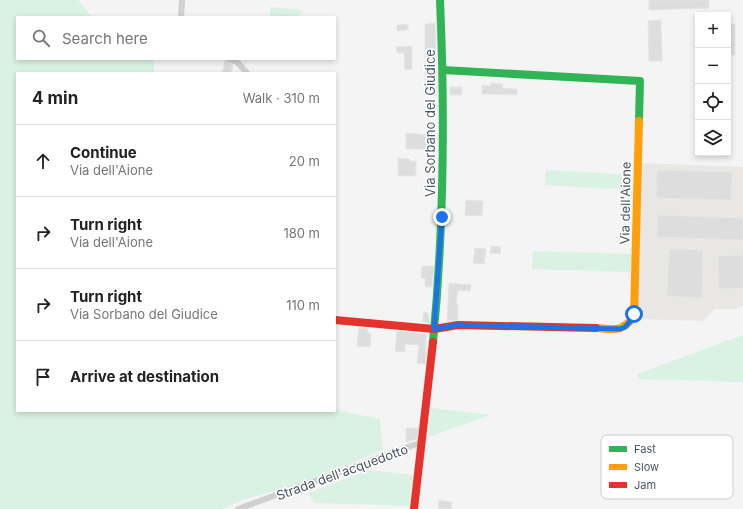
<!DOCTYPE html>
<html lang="en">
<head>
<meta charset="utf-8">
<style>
  :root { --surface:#fff; --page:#f6f6f6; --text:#222; --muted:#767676; --line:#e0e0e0 }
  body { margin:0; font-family:Inter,sans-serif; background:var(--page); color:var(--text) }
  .controls { position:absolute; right:12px; top:12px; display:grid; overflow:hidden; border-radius:0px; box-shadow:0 2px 6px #0003 }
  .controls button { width:36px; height:36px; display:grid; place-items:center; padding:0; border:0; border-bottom:1px solid var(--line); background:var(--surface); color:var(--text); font:20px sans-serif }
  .stop { position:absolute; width:12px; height:12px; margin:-9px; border:3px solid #1a73e8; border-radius:50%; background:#fff }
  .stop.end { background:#1a73e8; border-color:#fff; box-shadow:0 1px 4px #0008 }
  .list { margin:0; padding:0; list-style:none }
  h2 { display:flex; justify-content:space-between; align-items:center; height:52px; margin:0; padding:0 16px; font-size:17px }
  h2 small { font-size:13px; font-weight:400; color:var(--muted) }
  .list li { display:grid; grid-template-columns:26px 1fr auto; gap:12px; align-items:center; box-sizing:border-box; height:72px; padding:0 16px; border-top:1px solid var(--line) }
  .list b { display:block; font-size:15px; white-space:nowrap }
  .list p { margin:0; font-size:13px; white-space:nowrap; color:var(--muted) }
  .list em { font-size:13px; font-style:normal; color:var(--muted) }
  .icon { flex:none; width:22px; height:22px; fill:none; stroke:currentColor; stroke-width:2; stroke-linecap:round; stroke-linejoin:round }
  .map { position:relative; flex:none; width:743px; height:509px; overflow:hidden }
  .search { position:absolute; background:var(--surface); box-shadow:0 2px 6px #0003; left:16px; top:16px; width:320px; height:44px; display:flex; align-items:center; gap:10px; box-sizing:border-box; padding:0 14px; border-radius:0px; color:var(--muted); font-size:15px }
  .panel { position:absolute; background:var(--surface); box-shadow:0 2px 6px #0003; left:16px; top:72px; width:320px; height:340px; border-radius:0px }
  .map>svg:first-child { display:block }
  .commercial { fill:#e8e7e3 }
  .green { fill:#d9f2e3 }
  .building { fill:#ddddde; stroke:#e5e6e7 }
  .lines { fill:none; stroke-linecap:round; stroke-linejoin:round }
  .street { stroke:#ced0d2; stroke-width:6 }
  .fast { stroke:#30b455; stroke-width:8 }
  .slow { stroke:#ff9f0a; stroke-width:8 }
  .jam { stroke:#e5322d; stroke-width:8 }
  .route { stroke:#1a73e8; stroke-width:5 }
  .labels { text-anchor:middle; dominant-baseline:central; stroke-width:3; stroke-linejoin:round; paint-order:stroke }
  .street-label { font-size:13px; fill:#4a5661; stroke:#fff }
  .key { fill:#fff; stroke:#c9ccd0; stroke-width:1 }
  .key-label { font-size:11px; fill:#4a5661 }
</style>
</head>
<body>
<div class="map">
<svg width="743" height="509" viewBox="0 0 743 509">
  <rect width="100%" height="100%" fill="#f4f4f4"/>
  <path class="commercial" d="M640,163L743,167V306L735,309H714L703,321L637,319Z"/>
  <g class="green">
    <path d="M0,0H78L92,17H17V59H154V73H17V411L335,410L380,419L383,450L303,483L242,500L222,509H0Z"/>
    <path d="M270,7L304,10L297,17H270Z"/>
    <path d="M546,170L632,175L631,190L545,185Z"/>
    <path d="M533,251L632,254L631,272L532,269Z"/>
    <path d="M743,335V382L638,379L637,374Z"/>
    <path d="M431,408L490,415L428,437Z"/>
    <path d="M369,470L414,475L410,506L314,503L308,493Z"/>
  </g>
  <g class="building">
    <path d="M649,0H709V8L649,10Z"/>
    <path d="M661,20L662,61H649L648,21Z"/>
    <path d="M435,23L437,93H425V24Z"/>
    <path d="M408,24V30L397,31V25Z"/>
    <rect x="728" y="24" width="7" height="31"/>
    <path d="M412,46V69L405,70L404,53H397L396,47Z"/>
    <path d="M225,61L233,65L231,73H222Z"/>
    <path d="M491,83L503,84L502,88L517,89V95L482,94V85L490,86Z"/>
    <rect x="450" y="87" width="12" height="8"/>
    <path d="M406,133L428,135V149H406Z"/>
    <path d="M398,158L410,159V161H416V176H398Z"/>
    <path d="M657,170L732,172L731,200L656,198Z"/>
    <path d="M466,200L483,201L482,216L465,215Z"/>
    <path d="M658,215L743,218V240L657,237Z"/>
    <path d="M491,246L501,247L500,254L490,253Z"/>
    <path d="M475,248L486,249L484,264L473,263Z"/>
    <path d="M669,249L703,250L702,298L667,296Z"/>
    <path d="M743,255V288L719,289L718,256Z"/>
    <path d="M422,266H434L432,287H425V278H421Z"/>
    <path d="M449,283L471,285L470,291L458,290L456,304H458V320L447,321Z"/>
    <path d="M424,312L428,313L430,323L422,322Z"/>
    <path d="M359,328L368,329V333H371L370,347L357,346Z"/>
    <path d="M397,331L426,334V364L417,363L419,345L405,344V352L395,351Z"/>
    <path d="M406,428H419L417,439L406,442Z"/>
    <path d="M439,500L452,502L451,509H438Z"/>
  </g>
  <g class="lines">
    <g class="street">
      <path d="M181,17L182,0"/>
      <path d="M229,59L237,62L247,73"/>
      <path d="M238,509L422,442"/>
    </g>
    <g class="fast">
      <path d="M443,70L640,81L639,121"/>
      <path d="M433,342C444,228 445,114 440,0"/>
    </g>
    <path class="slow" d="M596,328C616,329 620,333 634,317L639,121"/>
    <g class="jam">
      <path d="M335,320L434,329L458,325L596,328"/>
      <path d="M414,509L433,342"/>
    </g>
  </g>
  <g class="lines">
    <path class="route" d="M442,217L434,329L458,325L620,329L625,327L634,317V314"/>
  </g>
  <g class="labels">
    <g class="street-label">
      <text transform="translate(430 123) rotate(-90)">Via Sorbano del Giudice</text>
      <text transform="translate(625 203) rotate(-89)">Via dell'Aione</text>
      <text transform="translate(342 472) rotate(-20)">Strada dell'acquedotto</text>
    </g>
  </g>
  <rect x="601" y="435" width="132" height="64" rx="6" class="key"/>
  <rect x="609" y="446" width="18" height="6" fill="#30b455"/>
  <rect x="609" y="464" width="18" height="6" fill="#ff9f0a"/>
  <rect x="609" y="482" width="18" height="6" fill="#e5322d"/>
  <g class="key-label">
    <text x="634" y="453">Fast</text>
    <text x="634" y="471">Slow</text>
    <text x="634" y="489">Jam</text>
  </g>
</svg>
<div class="controls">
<button>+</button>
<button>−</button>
<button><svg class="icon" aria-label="locate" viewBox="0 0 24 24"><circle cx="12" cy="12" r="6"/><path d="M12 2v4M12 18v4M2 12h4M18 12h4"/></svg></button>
<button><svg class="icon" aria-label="layers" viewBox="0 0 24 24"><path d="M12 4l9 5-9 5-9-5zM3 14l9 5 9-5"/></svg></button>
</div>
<div class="stop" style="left:634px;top:314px"></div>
<div class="stop end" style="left:442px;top:217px"></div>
<div class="search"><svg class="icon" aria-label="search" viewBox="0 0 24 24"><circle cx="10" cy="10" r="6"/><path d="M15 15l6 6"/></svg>Search here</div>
<section class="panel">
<h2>4 min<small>Walk · 310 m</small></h2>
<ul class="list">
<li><svg class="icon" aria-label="ahead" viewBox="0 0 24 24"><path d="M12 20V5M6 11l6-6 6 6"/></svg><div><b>Continue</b><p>Via dell'Aione</p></div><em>20 m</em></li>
<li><svg class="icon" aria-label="right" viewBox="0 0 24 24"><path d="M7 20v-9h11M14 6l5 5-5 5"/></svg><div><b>Turn right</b><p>Via dell'Aione</p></div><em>180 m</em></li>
<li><svg class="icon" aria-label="right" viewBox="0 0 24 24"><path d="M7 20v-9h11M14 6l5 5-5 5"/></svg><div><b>Turn right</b><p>Via Sorbano del Giudice</p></div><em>110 m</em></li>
<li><svg class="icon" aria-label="arrive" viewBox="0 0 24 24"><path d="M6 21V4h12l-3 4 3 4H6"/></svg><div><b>Arrive at destination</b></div></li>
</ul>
</section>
</div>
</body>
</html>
